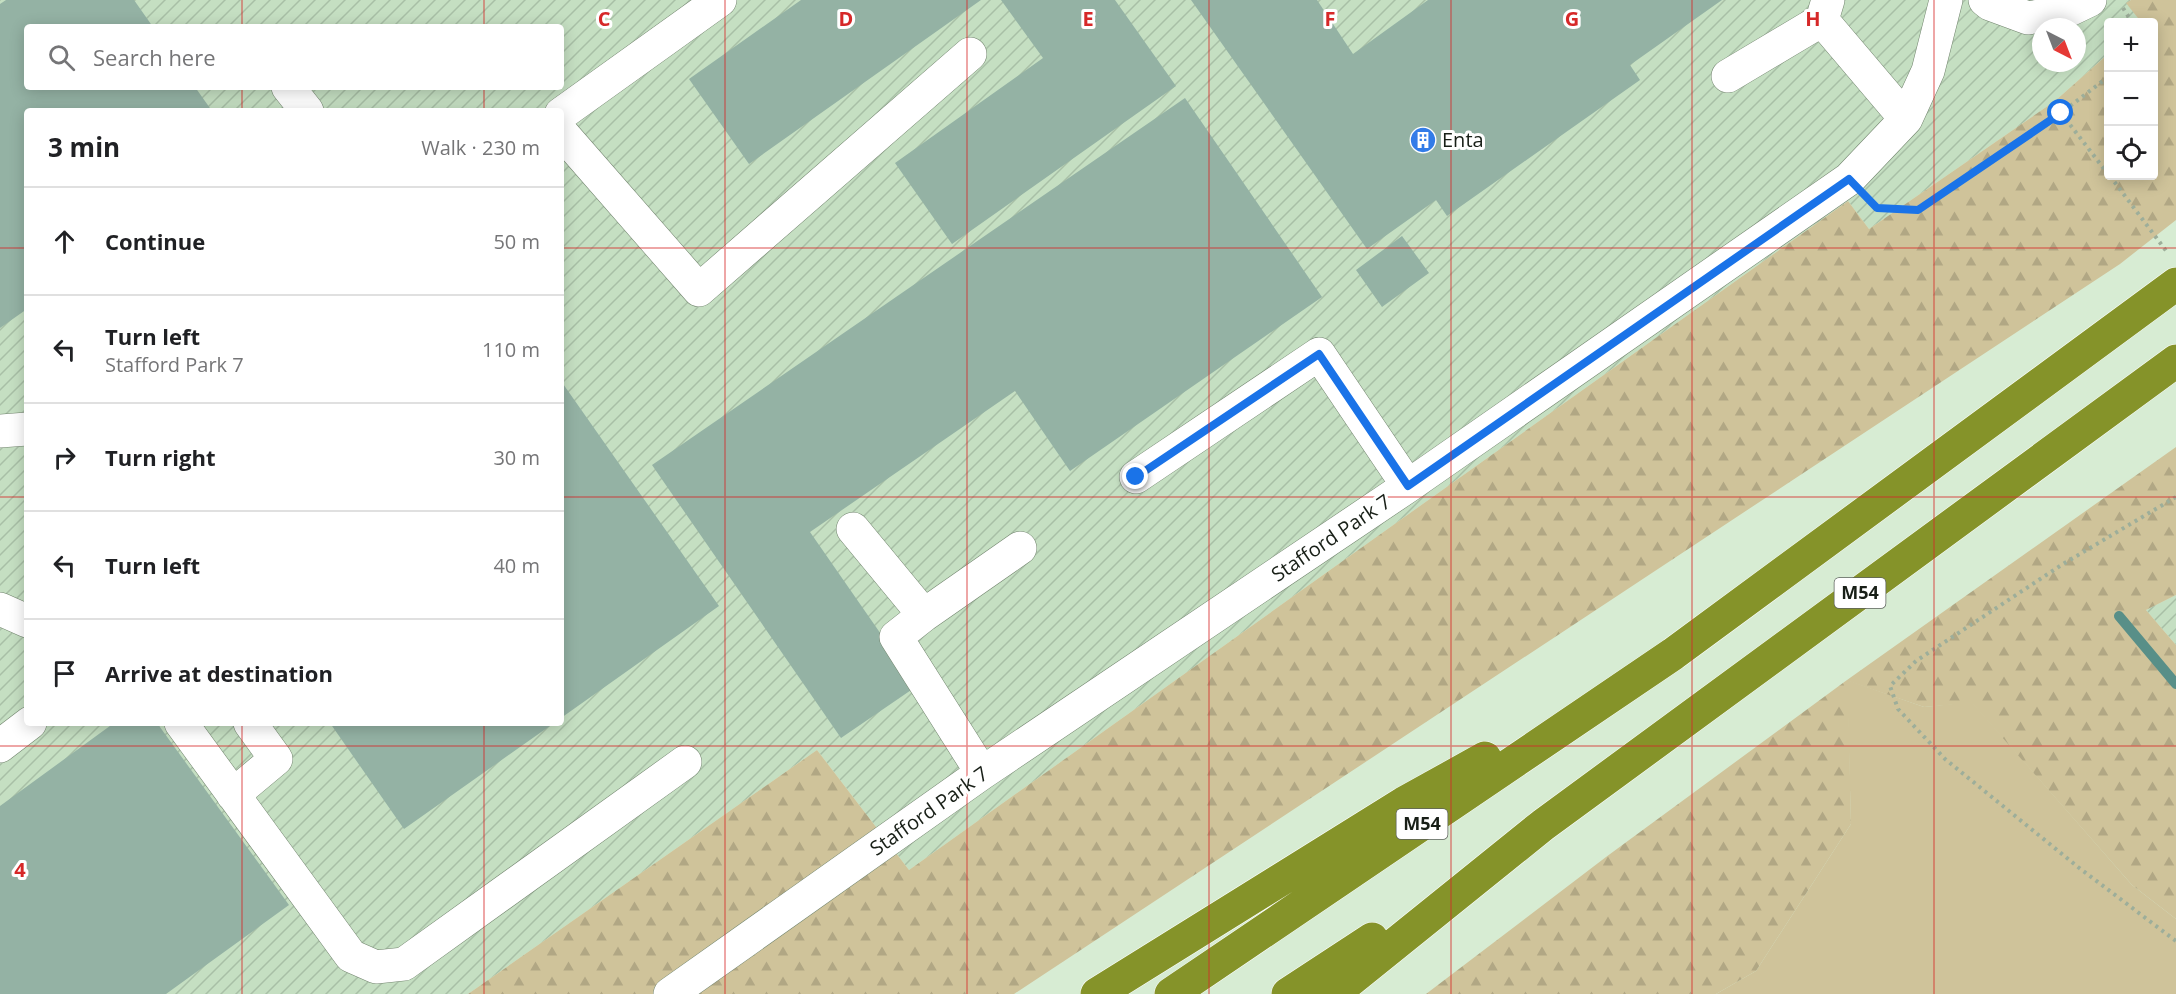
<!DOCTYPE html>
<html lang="en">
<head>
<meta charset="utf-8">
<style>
	:root { --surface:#fff; --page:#f6f6f6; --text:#202124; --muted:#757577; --line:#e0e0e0 }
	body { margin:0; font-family:"Open Sans",sans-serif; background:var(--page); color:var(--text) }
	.controls { position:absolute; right:18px; top:18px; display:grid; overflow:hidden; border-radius:6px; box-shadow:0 3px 15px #0003 }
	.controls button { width:54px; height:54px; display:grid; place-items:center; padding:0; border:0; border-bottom:2px solid var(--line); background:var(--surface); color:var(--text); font:30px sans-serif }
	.compass { position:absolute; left:2032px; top:18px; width:54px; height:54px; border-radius:50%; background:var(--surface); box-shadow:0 3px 15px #0003; rotate:138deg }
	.stop { position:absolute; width:18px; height:18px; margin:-14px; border:4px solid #1a73e8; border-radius:50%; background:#fff }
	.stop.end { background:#1a73e8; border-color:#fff; box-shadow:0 2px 6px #0008 }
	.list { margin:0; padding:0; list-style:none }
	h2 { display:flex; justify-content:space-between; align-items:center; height:78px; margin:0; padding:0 24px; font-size:26px }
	h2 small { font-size:20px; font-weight:400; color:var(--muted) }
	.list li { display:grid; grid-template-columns:39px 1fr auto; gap:18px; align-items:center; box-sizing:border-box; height:108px; padding:0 24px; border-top:2px solid var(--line) }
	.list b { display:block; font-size:22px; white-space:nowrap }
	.list p { margin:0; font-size:20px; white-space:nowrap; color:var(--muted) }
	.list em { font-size:20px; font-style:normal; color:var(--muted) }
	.icon { flex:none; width:33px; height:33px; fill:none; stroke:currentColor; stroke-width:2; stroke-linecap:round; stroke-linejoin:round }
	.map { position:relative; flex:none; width:2176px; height:994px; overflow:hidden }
	.search { position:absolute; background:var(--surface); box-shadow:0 3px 15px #0003; left:24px; top:24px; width:540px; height:66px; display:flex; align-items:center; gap:15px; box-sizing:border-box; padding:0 21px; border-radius:6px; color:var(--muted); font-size:22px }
	.panel { position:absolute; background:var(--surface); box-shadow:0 3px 15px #0003; left:24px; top:108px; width:540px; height:618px; border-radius:6px }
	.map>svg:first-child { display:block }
</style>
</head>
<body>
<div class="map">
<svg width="2176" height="994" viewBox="0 0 2176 994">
	<defs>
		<pattern id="industrial-furrows" width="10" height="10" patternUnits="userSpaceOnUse" patternTransform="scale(1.5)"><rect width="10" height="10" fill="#c5dfc2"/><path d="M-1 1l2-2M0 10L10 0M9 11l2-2" fill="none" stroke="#a8bfa6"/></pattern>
		<pattern id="forest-firs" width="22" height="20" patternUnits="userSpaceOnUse" patternTransform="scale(1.5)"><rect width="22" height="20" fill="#cfc39a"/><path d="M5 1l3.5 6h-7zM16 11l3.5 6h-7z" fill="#b1a784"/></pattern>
	</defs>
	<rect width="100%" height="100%" fill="#d7ecd3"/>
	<path fill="url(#industrial-furrows)" fill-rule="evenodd" d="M0 0H2131L2127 3 2141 22H2108V54L2055 101 1869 229 1848 201 909 870 817 750 468 994H0ZM27 27H561V87H27ZM2041 27H2077V63H2041ZM27 111H561V723H27Z
		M2176 595V645L2146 610Z"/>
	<path fill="#cfc39a" d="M1847 680 1924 707 1972 702 2132 885 2176 919V994H1716L1756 971 1851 824Z"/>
	<path fill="url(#forest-firs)" d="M2131 0H2176V220L2120 264 1014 994H468L817 750 909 870 1848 201 1869 229 2055 101 2108 54V176H2154V22H2141L2126 3Z
		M2176 447V595L2146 610 2176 645V919L2132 885 1972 703 1924 707 1848 681 1851 824 1756 971 1716 994H1426L1606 857 1847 680Z"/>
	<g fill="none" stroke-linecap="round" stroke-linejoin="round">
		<path stroke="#588f88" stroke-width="10" d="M2119 616 2176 684"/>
	</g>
	<path fill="#94b2a4" d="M6 0H134L153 27H27V87H195L212 111H27V309L0 328V4Z
		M801 0H981L749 164 689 79Z
		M1001 0H1115L1176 86 952 244 895 163 1043 58Z
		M1191 0H1317L1353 54 1428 0H1722L1630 65 1640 80 1447 216 1436 200 1367 249Z
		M1185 98 1322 297 1070 471 1015 391 810 532 917 686 841 738 652 465Z
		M1402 236 1429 273 1382 307 1356 270Z
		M561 381 719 606 561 718Z
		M114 723H157L289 905 166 994H0V806Z
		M330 723H554L404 829Z"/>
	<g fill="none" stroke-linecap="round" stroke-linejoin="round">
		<g stroke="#72856e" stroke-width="34">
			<path id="minor" d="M1985 0 1990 4 2028 18 2067 11 2090 0
				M1822 20 1906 119
				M1728 76 1822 20 1828 0
				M288 87 307 111
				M561 114 720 0
				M561 132 699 290 970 54
				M0 431 27 429
				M1136 477 1319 354 1408 486
				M853 529 924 615
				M0 609 27 621
				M181 723 351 956 376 967 404 964 685 762
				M0 746 30 723
				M982 773 896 637 924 615 1020 548
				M233 795 276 759 250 723
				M670 994 982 773 1408 486 1849 179 1906 119 1928 71 1946 0"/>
		</g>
		<g stroke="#fff" stroke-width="34">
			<path id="highway" d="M1097 994 1404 803 1485 758
				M1171 994 1673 654 2176 284
				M1288 994 1372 939
				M1333 994 1543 825 2176 361"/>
		</g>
		<path stroke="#9dae9a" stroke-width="4" stroke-dasharray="3 4.5" stroke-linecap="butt" d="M2123 8 2132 22
			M2061 113 2108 174
			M2110 176 2167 252
			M1872 203 1877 208 1918 210 2061 113 2108 77
			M2176 497 2063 564 1916 661 1890 686 1898 709 1945 759 2078 867 2176 941"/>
		<use href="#minor" stroke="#fff" stroke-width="33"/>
		<use href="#highway" stroke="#859329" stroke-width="33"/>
	</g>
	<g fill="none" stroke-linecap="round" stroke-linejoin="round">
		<path stroke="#1a73e8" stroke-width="8" d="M1136 477 1319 354 1408 486 1849 179 1877 208 1918 210 2061 113"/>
	</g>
	<path fill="none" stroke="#d62828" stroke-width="1.5" stroke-opacity="0.55" d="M242 0V27M484 0V27M725 0V994M967 0V994M1209 0V994M1451 0V994M1692 0V994M1934 0V994M242 87V111M484 87V111M0 248H27M561 248H2176M0 497H27M561 497H2176M242 723V994M484 723V994M0 746H2176"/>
	<defs>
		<g id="building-disc" transform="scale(1.35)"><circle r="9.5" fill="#327ce8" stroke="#fff"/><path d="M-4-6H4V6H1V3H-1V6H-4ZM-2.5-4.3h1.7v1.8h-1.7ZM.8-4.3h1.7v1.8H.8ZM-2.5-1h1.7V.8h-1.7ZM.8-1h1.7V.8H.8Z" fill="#fff"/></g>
	</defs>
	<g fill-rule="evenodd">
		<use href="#building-disc" x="1423" y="140"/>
	</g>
	<g text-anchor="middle" stroke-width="6" stroke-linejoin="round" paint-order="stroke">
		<g fill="#fff" stroke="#5d625d" stroke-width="1.5">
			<rect x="1834.5" y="578" width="51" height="30" rx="4.5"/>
			<rect x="1396.5" y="809" width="51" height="30" rx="4.5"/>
		</g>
		<g font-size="18" font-weight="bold" fill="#181f17">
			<text x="1860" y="599">M54</text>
			<text x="1422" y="830">M54</text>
		</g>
		<g font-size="20" fill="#181f17" stroke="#fff" text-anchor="start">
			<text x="1442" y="147">Enta</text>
		</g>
		<g font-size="20" fill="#181f17" stroke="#fff">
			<text transform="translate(1331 538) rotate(-34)" y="7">Stafford Park 7</text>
			<text transform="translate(929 811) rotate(-35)" y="7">Stafford Park 7</text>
		</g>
	</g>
	<g font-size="20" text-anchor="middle" font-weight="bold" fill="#d62828" stroke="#fff" stroke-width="6" stroke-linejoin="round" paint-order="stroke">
		<text x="604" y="26">C</text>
		<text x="846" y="26">D</text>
		<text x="1088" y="26">E</text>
		<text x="1330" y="26">F</text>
		<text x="1572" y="26">G</text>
		<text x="1813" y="26">H</text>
		<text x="20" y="877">4</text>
	</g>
</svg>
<div class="controls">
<button>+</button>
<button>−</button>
<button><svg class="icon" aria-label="locate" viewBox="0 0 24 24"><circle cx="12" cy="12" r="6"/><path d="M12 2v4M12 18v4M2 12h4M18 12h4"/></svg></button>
</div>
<svg class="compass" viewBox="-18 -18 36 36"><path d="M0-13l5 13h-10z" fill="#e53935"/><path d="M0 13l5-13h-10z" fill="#757577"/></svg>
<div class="stop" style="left:2061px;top:113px"></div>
<div class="stop end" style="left:1136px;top:477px"></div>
<div class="search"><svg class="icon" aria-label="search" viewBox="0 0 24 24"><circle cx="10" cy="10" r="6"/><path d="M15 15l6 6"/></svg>Search here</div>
<section class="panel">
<h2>3 min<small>Walk · 230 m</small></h2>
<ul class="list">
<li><svg class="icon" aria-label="ahead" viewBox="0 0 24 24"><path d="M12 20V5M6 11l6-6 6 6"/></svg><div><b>Continue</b></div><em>50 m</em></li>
<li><svg class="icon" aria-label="left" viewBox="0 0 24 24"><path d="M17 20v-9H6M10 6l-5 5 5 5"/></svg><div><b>Turn left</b><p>Stafford Park 7</p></div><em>110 m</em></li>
<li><svg class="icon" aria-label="right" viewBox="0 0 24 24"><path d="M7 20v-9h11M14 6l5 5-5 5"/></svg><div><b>Turn right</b></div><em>30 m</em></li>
<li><svg class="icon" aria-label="left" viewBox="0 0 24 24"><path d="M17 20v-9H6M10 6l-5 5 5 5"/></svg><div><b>Turn left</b></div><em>40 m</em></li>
<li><svg class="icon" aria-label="arrive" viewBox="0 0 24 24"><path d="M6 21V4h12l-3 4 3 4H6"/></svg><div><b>Arrive at destination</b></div></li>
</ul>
</section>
</div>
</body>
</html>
